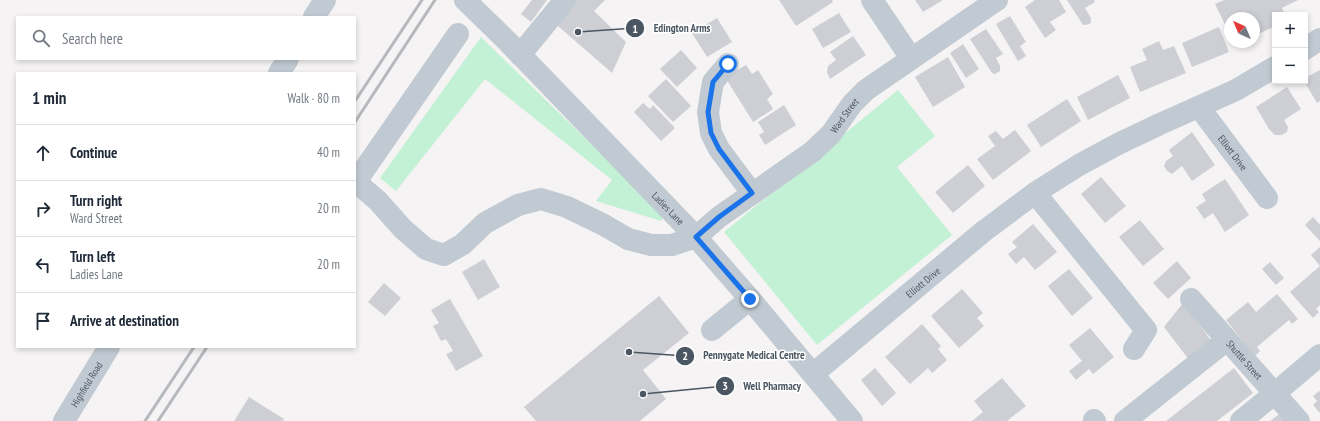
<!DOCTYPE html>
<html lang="en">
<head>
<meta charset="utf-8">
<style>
	:root { --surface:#fff; --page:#f2f2f3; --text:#1f2937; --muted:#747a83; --line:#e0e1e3 }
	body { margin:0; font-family:"PT Sans Narrow",sans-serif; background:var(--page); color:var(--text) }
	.controls { position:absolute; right:12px; top:12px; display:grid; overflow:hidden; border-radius:0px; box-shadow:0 2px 6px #0003 }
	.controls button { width:36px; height:36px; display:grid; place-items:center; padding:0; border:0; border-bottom:1px solid var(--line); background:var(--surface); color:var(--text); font:20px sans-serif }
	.compass { position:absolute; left:1224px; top:12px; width:36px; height:36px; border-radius:50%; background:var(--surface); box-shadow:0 2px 6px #0003; rotate:316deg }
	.stop { position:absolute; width:12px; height:12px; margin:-9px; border:3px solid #1a73e8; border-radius:50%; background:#fff }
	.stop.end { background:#1a73e8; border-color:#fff; box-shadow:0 1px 4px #0008 }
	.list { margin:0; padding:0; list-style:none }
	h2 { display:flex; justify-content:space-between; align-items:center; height:52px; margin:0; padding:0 16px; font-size:17px }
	h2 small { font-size:13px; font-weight:400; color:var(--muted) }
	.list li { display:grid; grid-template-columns:26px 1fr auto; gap:12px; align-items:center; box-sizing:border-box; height:56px; padding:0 16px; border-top:1px solid var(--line) }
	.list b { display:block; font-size:15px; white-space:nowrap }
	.list p { margin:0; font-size:13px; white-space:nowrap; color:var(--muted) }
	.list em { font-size:13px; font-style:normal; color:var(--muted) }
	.icon { flex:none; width:22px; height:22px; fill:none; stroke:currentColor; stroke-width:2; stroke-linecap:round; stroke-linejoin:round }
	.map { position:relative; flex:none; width:1320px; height:421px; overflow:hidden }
	.search { position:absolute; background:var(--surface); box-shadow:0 2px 6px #0003; left:16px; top:16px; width:340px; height:44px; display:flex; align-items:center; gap:10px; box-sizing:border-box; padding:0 14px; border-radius:0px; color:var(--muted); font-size:15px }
	.panel { position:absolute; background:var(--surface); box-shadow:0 2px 6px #0003; left:16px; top:72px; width:340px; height:276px; border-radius:0px }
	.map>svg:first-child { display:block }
</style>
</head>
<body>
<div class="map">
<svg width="1320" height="421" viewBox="0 0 1320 421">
	<rect width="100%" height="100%" fill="#f5f3f3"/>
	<path fill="#c3f1d5" d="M481 37 664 215 661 221 596 201 612 180 485 79 396 191 380 178Z
		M898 90 935 136 897 167 952 235 817 345 724 232Z"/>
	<path fill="#cdcfd5" d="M532 0H547L531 22 521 14Z
		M567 0H605L594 11 626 42 612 73 550 19Z
		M779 0H832L833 2 796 26Z
		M915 0H943L923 12Z
		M1035 0H1059L1066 12 1050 22 1056 30 1045 38 1025 7Z
		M1067 0H1094L1095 2 1085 8 1091 18V23L1086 25H1083Z
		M1224 0H1298L1282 8 1285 15H1275V26L1254 36V18H1230V35L1215 4Z
		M839 13 851 32 823 48 812 29Z
		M1010 16 1026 42 1020 46 1026 56 1018 61 996 24Z
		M717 18 732 42 707 57 692 33Z
		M1219 27 1229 52 1192 67 1182 43Z
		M986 29 1003 54 996 58 1000 66V71L995 74 992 73 970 39Z
		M853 36 866 55 830 79 827 72 828 66 836 60 830 52Z
		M1159 41 1163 50 1174 46 1186 73 1140 92 1130 67 1147 60 1142 49Z
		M963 44 979 69 966 78 950 53Z
		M681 50 697 68 677 87 660 69Z
		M948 57 965 87 933 107 915 77Z
		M746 65 752 74 758 70 773 94 767 99 773 109 753 122 725 77Z
		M1320 70V101L1317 103 1304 81 1305 78Z
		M1118 75 1130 98 1088 120 1077 97Z
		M666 79 691 106 673 122 648 96Z
		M1287 87 1301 109 1284 120 1288 127 1287 132 1282 135H1275L1269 129 1256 107Z
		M1067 99 1081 121 1041 147 1027 125Z
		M643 103 650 109 653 105 675 128 661 141 634 112Z
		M784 105 796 125 765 145 759 135 764 132 758 122Z
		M1015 130 1031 151 993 180 977 159 995 146 988 136 996 131 1003 139Z
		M1192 132 1215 165 1192 181 1182 166 1172 174 1167 171 1164 166 1166 161 1173 156 1169 150Z
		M968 165 985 186 953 213 935 192Z
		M1101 177 1126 206 1105 223 1081 194Z
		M1225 179 1249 215 1225 232 1213 213 1204 219 1196 207 1206 201 1202 194Z
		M1313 217 1320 225V241L1305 225Z
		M1140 220 1164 249 1143 266 1119 237Z
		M1033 224 1057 252 1035 270 1024 257 1016 264 1008 254 1017 247 1012 242Z
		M1320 247V266L1311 255Z
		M484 259 500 287 478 300 462 272Z
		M1177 261 1191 278 1168 299 1153 283Z
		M1270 262 1284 278 1276 285 1262 269Z
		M1320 266V305L1316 309 1319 312 1313 318 1290 292Z
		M1069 269 1093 298 1072 316 1048 286Z
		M384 283 401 298 385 316 368 302Z
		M962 289 983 313 977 318 984 326 959 348 931 316Z
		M1277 294 1298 319 1292 324 1289 320 1257 347 1260 351 1255 356 1226 320 1248 302 1256 312Z
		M659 296 689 333 643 370 666 399 640 421H536L524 407Z
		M450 299 483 356 456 371 446 354 453 351 446 339 441 341 433 326 439 323 431 310Z
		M1183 303 1213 343 1190 361 1164 327Z
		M922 324 941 346 938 349 947 360 932 373 928 368 910 384 885 357Z
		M1090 328 1114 357 1093 374 1089 369 1076 380 1069 371 1082 361 1069 345Z
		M875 368 896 393 882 406 861 380Z
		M1234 368 1253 393 1217 421H1166Z
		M1002 378 1026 406 1007 421H972L983 412 974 401Z
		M1319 391 1320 392V413L1313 405 1317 401 1313 396Z
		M249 397 284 419 283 421H234Z
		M1282 412 1289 421H1270Z"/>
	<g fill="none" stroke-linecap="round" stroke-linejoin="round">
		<g stroke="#c1cad2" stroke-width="22">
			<path id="s1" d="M465 0 508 42 696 237 750 299 852 421"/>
			<path d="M872 0 911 58"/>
			<path d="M314 17 325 0"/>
			<path d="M1305 49 1320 39"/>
			<path d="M520 55 565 0"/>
			<path d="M728 64 713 82 708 112 711 133 719 149 752 193"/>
			<path d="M279 73 288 59"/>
			<path id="s2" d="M1199 107 1267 198"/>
			<path id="s3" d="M356 182 378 201 403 229 426 249 444 255 463 244 485 223 518 205 541 199 567 207 604 225 628 239 651 245H672L696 237 719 217 812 152 831 134 852 104 866 90 997 0"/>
			<path d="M355 183 458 34"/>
			<path d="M1035 193 1146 330 1134 349"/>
			<path id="s4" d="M1191 299 1299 421"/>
			<path d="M712 330 750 299"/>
			<path id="s5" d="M813 374 984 231 1035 193 1079 165 1118 144 1160 124 1236 90 1275 67"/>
			<path d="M1094 420 1095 421"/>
			<path id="s6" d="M64 421 109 347"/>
			<path d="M1125 421 1227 340"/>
			<path d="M1241 421 1274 394 1320 355"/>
		</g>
		<path stroke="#b5b8bd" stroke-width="3" d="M355 101 422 0
			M355 122 435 0
			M145 421 194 347
			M158 421 207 347"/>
	</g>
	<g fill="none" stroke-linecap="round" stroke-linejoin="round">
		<path stroke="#1a73e8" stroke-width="5" d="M728 64 713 82 708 112 711 133 719 149 752 193 719 217 696 237 750 299"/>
	</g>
	<g text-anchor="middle" stroke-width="3" stroke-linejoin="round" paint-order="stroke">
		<g font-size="10" fill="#4a5661" stroke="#fff">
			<text dy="4" stroke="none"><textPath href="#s3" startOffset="589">Ward Street</textPath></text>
			<text dy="4" stroke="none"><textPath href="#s2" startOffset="57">Elliott Drive</textPath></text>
			<text dy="4" stroke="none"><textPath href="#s1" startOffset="291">Ladies Lane</textPath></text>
			<text dy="4" stroke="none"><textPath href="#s5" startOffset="143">Elliott Drive</textPath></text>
			<text dy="4" stroke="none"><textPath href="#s4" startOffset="81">Shuttle Street</textPath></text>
			<text dy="4" stroke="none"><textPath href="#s6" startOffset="43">Highfield Road</textPath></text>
		</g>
	</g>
	<path fill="none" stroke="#4a5661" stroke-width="1.5" d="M578 32L635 28M629 352L685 356M643 394L725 386"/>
	<g fill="#4a5661" stroke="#fff" stroke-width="1.5">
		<circle cx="578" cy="32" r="4"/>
		<circle cx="629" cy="352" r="4"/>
		<circle cx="643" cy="394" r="4"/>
		<circle cx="635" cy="28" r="10"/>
		<circle cx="685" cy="356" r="10"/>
		<circle cx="725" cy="386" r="10"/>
	</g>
	<g font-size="12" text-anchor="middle" font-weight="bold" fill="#fff">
		<text x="635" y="33">1</text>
		<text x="685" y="360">2</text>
		<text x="725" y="390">3</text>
	</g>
	<g font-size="11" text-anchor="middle" font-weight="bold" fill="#4a5661" stroke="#fff" stroke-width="3" stroke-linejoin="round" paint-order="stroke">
		<text x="682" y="32">Edington Arms</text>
		<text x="754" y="359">Pennygate Medical Centre</text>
		<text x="772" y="390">Well Pharmacy</text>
	</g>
</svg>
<div class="controls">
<button>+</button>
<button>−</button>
</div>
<svg class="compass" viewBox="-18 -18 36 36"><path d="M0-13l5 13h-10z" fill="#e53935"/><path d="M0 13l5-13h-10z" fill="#747a83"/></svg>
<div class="stop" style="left:728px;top:64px"></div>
<div class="stop end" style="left:750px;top:299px"></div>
<div class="search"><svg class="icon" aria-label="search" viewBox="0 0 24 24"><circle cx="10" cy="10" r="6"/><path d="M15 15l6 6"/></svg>Search here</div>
<section class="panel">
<h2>1 min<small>Walk · 80 m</small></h2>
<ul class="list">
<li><svg class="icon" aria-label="ahead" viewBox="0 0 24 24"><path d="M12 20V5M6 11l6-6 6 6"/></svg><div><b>Continue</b></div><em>40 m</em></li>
<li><svg class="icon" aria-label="right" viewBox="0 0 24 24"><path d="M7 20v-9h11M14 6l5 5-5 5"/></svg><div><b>Turn right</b><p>Ward Street</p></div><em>20 m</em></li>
<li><svg class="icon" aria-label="left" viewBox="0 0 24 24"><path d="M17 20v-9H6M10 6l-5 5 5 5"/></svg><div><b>Turn left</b><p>Ladies Lane</p></div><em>20 m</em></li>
<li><svg class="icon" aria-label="arrive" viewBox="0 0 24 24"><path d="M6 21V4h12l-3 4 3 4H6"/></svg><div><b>Arrive at destination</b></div></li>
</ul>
</section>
</div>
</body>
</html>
